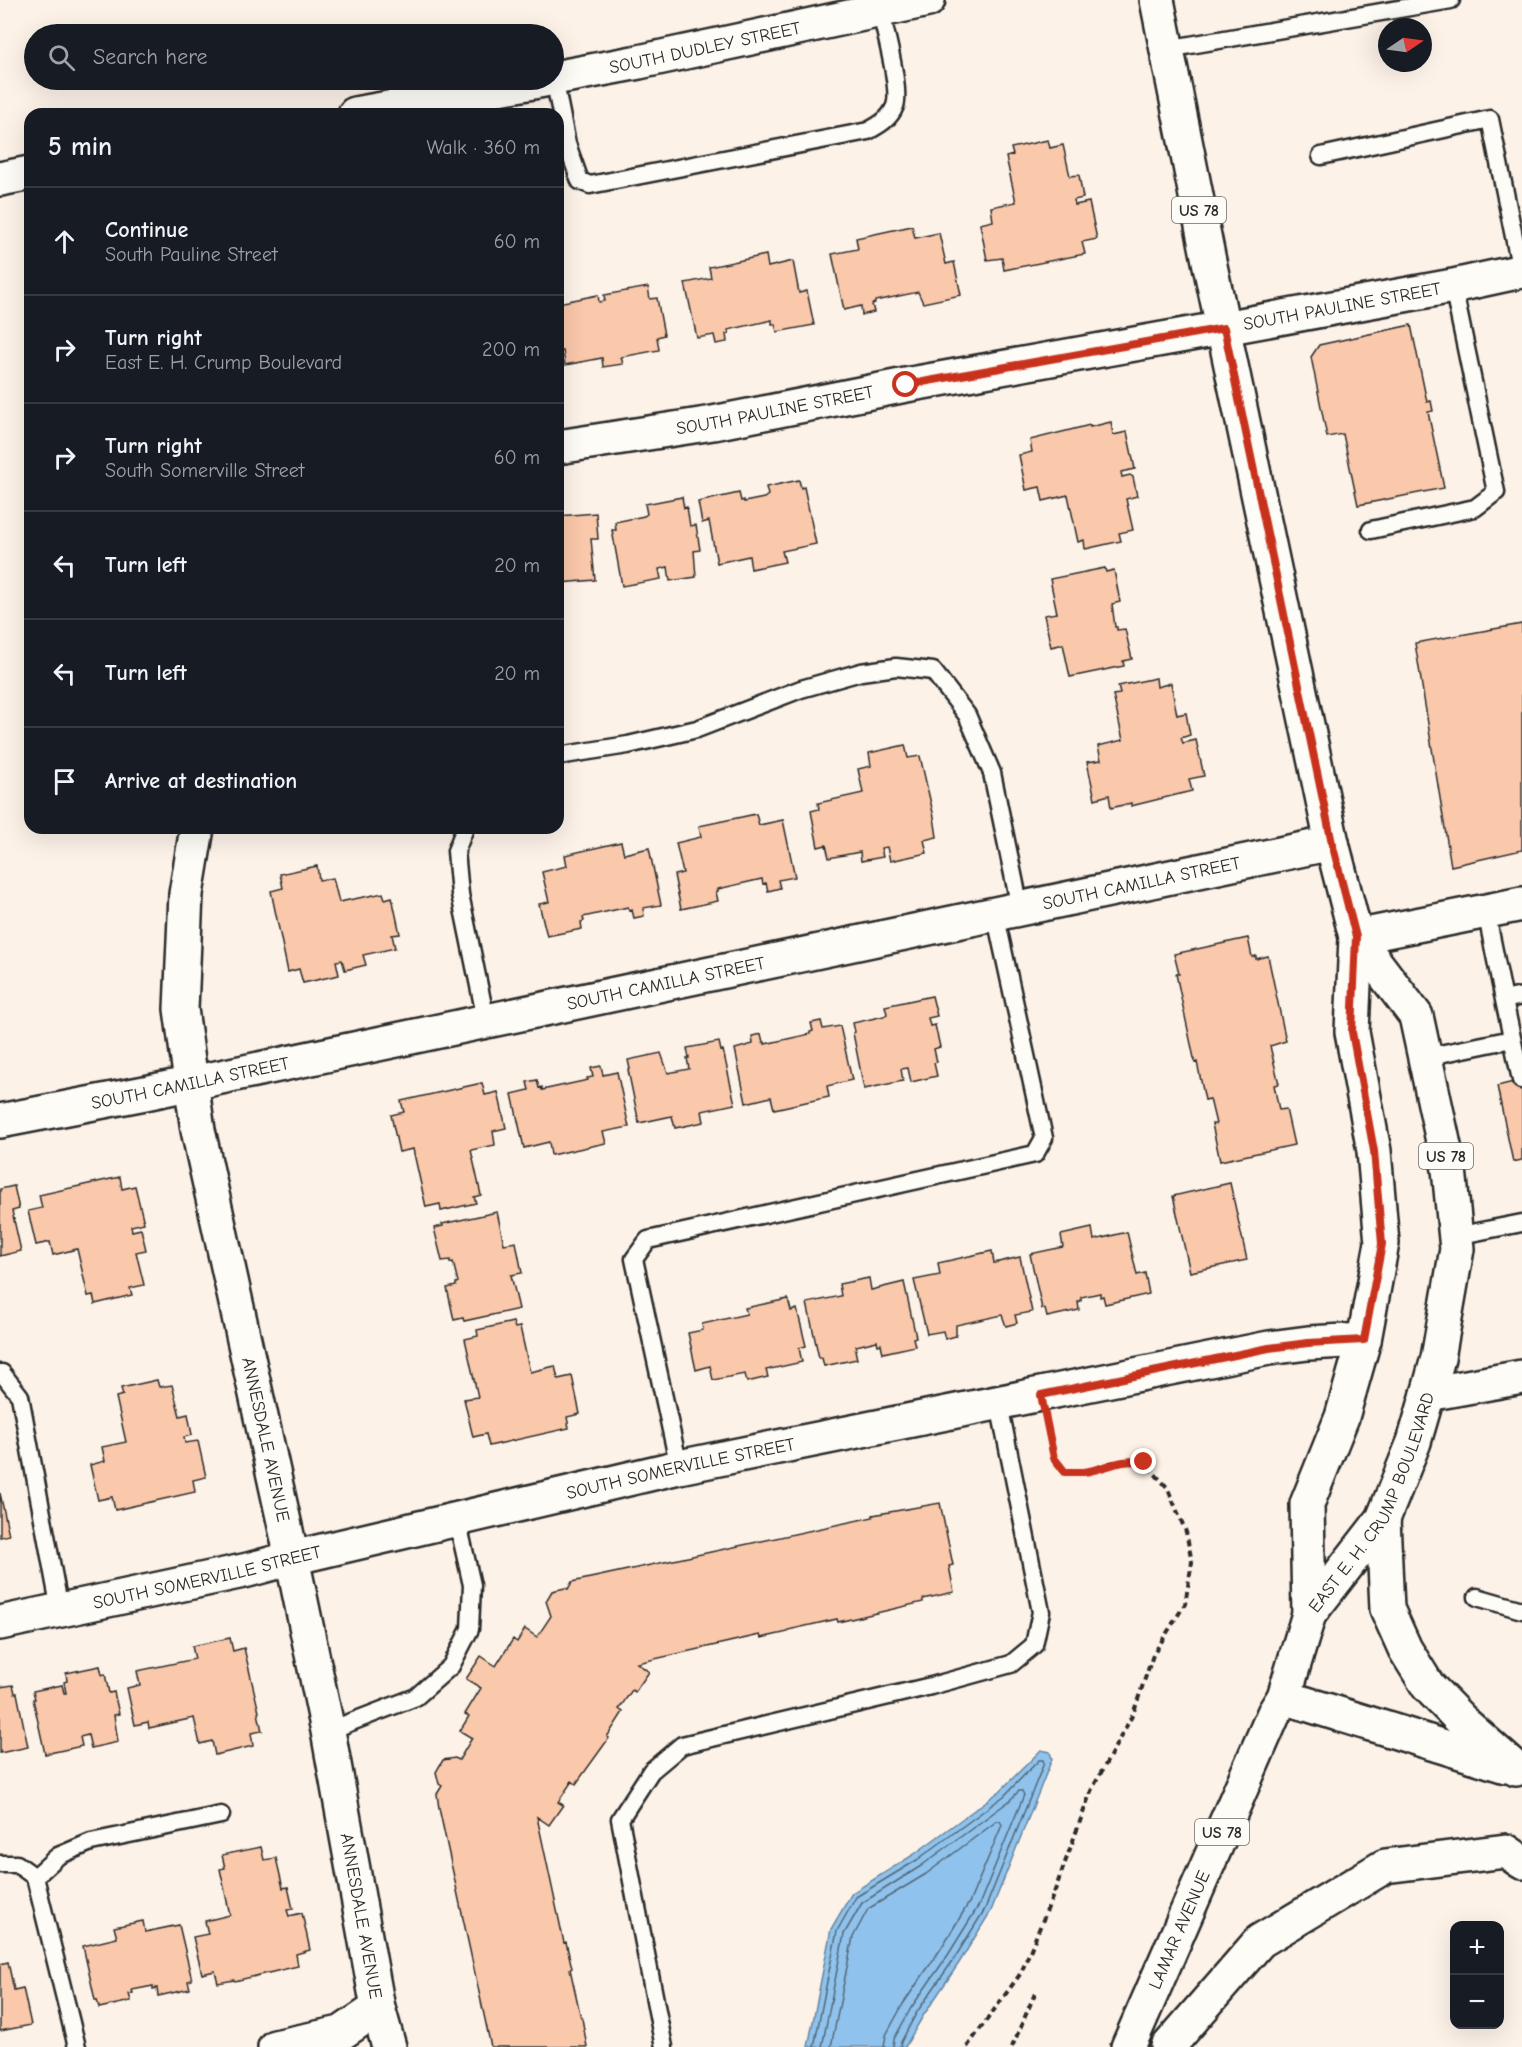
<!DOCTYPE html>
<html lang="en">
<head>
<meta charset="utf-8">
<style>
	:root { --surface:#171b24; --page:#20242c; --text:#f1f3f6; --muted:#9ea1a6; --line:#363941 }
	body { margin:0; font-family:"Comic Neue",sans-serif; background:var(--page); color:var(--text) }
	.controls { position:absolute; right:18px; bottom:18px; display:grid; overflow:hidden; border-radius:12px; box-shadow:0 6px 24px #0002 }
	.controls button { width:54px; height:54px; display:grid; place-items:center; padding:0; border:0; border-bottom:2px solid var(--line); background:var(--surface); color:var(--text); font:30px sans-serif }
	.compass { position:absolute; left:1378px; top:18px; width:54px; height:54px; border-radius:50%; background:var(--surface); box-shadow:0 6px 24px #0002; rotate:77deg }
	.stop { position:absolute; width:18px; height:18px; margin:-14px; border:4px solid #c8321e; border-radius:50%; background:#fff }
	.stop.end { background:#c8321e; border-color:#fff; box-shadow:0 2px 6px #0008 }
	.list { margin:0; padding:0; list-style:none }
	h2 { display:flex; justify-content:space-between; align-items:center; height:78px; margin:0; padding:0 24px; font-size:26px }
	h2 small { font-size:20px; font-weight:400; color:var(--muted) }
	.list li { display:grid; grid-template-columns:39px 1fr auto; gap:18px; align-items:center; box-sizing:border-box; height:108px; padding:0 24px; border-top:2px solid var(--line) }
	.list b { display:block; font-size:22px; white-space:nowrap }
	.list p { margin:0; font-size:20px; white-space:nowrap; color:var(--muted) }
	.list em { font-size:20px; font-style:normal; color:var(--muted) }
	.icon { flex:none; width:33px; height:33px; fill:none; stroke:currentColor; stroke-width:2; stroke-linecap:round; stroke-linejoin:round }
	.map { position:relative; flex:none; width:1522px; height:2047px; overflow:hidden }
	.search { position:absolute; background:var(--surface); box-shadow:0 6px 24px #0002; left:24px; top:24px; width:540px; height:66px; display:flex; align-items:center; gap:15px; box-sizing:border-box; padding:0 21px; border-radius:33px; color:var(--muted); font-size:22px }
	.panel { position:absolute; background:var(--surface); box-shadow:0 6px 24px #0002; left:24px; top:108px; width:540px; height:726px; border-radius:18px }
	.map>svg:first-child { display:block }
</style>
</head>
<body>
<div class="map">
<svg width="1522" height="2047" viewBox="0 0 1522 2047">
	<rect width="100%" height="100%" fill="#fcf2e8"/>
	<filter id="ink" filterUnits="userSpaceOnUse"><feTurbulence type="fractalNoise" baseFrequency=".0167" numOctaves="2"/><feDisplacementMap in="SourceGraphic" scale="12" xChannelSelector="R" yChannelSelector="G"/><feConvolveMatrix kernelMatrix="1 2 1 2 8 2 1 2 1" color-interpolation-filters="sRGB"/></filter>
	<g filter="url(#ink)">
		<path fill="#8fc2ec" stroke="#67869f" stroke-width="1.5" d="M1041 1750 1050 1752 1052 1759 991 1911 959 1963 923 2016 905 2047H808L831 1929 852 1893 913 1855 1000 1791Z"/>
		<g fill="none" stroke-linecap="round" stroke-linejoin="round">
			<path stroke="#536778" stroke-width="1.5" d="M814 2047 837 1931 856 1897 917 1860 1004 1796 1039 1760H1043L1044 1763 985 1909 954 1959 917 2012 901 2042 900 2047
				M822 2047 844 1934 862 1903 921 1866 1008 1802 1019 1791H1022L1024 1795 979 1905 948 1955 911 2008 894 2039 893 2047
				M831 2047 853 1937 868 1909 926 1874 997 1821H1000L1002 1825 970 1901 940 1950 903 2004 886 2035 884 2047"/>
		</g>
		<path fill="#fac8aa" stroke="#2b2b2b" stroke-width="1.5" d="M1048 140 1050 148 1063 145 1070 176 1079 175 1083 198 1074 200 1075 205 1089 202 1097 239 1082 242 1085 254 1004 270 1002 258 987 260 980 224 993 221 991 207 1016 202 1006 157 1013 155 1011 148Z
			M912 226 915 238 939 233 946 264 954 262 961 295 923 303 918 292 875 301V303L872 304 874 312 862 315 861 306 844 310 832 254 858 249 856 238Z
			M766 255 768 267 793 261 799 293 807 291 814 325 777 332 775 324H772V320L728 330 729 333 726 334 727 342 716 344 714 335 697 338 685 283 711 278 709 267Z
			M648 287 650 299 657 298 664 335 657 337 659 350 621 357 623 364 603 367 602 358 565 365 563 351 558 352V303L598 295 599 302 605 301 604 295Z
			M1411 325 1427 402 1431 401 1433 411 1428 412 1444 488 1358 505 1343 434 1327 437 1311 357 1319 345Z
			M1111 422 1113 435 1127 432 1135 469 1121 472 1122 477 1130 475 1133 477 1137 496 1126 499 1133 530 1119 533 1121 541 1085 549 1084 540 1078 542 1068 495 1043 501 1040 487 1026 490 1019 455 1032 452 1030 440 1090 425V427Z
			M799 480 801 488 804 487 816 544 782 551 785 562 751 569 749 556 717 563 709 521 702 523 698 502 739 493 741 501 744 500V502L764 498 768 495 766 487Z
			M682 497 684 508 687 507 690 526 696 525 700 550 694 551 696 577 670 581 668 567 659 569 661 579 622 586 612 530H616L615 522 644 516 647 514 645 504Z
			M596 513 598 539H591L595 580 560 583 561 594H558V516Z
			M1105 568 1106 572 1114 570 1120 602 1112 604 1115 627H1117V630L1125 629 1132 659 1123 661 1124 666 1070 677 1063 644 1051 647 1044 615 1057 613 1050 579Z
			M1522 624V850L1451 866 1415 643Z
			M1156 678 1157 687 1171 683 1177 715 1186 713 1190 735 1181 738 1183 743 1196 740 1204 776 1189 779 1192 791 1131 806V803L1111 808 1109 795 1095 799 1087 762 1101 760 1098 746 1123 740 1113 695 1120 694 1118 686Z
			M905 745 908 758 920 756 934 817 937 837 924 840 927 853 890 861 887 847 881 848 883 857 861 861 860 852 829 858 826 845 818 847 811 811 819 809 818 803 863 793 858 769 871 766 869 753Z
			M756 814 759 825 783 820 795 877 778 880 780 888 768 891 766 883 763 884 762 879 718 889V891L716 892 718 901 681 909 674 875 683 873 676 843 701 837 699 826Z
			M621 842 624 854 649 848 661 905 643 908 644 916 634 918 632 910 629 911 628 907 583 917 584 921 581 922 582 929 547 936 539 904 549 902 542 872 567 866 565 855Z
			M317 866 319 880 333 878 339 902 383 893 385 899 392 897 400 934 392 935 395 948 363 955 366 965 345 970 342 960 336 961 339 975 303 983 299 969 288 972 271 891 283 888 280 874Z
			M1248 938 1252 957 1256 956V959L1268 956 1286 1041 1270 1046 1279 1084 1274 1085 1279 1110 1286 1109 1294 1145 1220 1161 1212 1124H1216L1210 1099 1205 1100 1197 1062 1195 1063 1176 974H1179L1174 954Z
			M932 996 937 1016 928 1018 930 1026 935 1025 940 1047 934 1049 937 1062 934 1063 937 1076 911 1082 908 1068 901 1069 903 1081 864 1089 853 1033 855 1032 853 1023 884 1016 887 1014 885 1006Z
			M821 1021 823 1029 840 1026 852 1080 827 1086 829 1097 774 1109 771 1097 746 1103 735 1049 753 1044 752 1036 761 1034 763 1042H765V1044L810 1034V1032L813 1031 811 1023Z
			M719 1042 721 1051 723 1050 735 1104 702 1111 704 1122 675 1128 672 1116 639 1123 628 1070 630 1069 628 1060 661 1053 668 1073 689 1069 687 1058H689L687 1048Z
			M601 1066 603 1075 617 1072 629 1127 603 1132 606 1143 551 1155 549 1142 524 1148 512 1094 529 1090 527 1082 537 1080 539 1088 542 1087V1090L588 1080 587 1078 593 1077 591 1068Z
			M1522 1080V1160L1513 1162 1497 1086Z
			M482 1083 485 1095 498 1092 506 1128 493 1131 495 1145 471 1150 481 1195 474 1197 476 1203 441 1211 440 1204 426 1207 413 1149 399 1152 391 1115 404 1112 401 1101Z
			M120 1177 122 1189 135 1186 144 1223 131 1226 132 1231 141 1229 146 1250 136 1252 144 1285 130 1288 132 1295 95 1304 93 1295 88 1296 77 1249 53 1255 50 1242 36 1245 28 1211 42 1208 39 1195Z
			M1230 1183 1247 1260 1190 1272 1173 1196Z
			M14 1186 19 1209 12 1211 21 1251 0 1256V1189Z
			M497 1212 504 1244 516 1242 522 1273 511 1275 519 1309 464 1321 463 1318 454 1320 447 1288 456 1286V1283L458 1282 453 1262 450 1263V1260L442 1261 434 1228 443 1226 442 1224Z
			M1092 1228 1094 1240 1127 1232 1137 1275 1145 1273 1149 1294 1105 1304 1103 1296 1100 1297V1293L1081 1297V1301L1078 1302 1079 1310 1047 1317 1045 1309H1042L1030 1254 1063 1247 1061 1235Z
			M992 1251 994 1263 1020 1257 1032 1312 1015 1315 1017 1323 1006 1326 1002 1315 956 1325V1336L945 1339 943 1331 927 1334 914 1280 940 1275 938 1263Z
			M869 1278 871 1290 904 1282 916 1337 913 1338 915 1346 883 1353 881 1344 878 1345 877 1341 856 1346 857 1349 855 1350 857 1359 824 1366 822 1358H819L807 1303 841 1296 839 1284Z
			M788 1299 791 1311 797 1309 806 1346 799 1348 802 1362 766 1370 768 1377 747 1382 745 1374 713 1380 710 1366 696 1370 688 1333 703 1330 702 1324 747 1314 745 1308Z
			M513 1322 515 1328 520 1327 530 1372 555 1366 558 1379 572 1376 580 1414 567 1417 569 1428 489 1446 486 1434 473 1437 464 1399 478 1397 465 1339 478 1336 477 1330Z
			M157 1380 159 1387 172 1385 180 1416 188 1414 192 1435 184 1437 185 1443 198 1441 206 1477 193 1480 195 1492 115 1510 112 1497 98 1500 90 1465 105 1461 102 1447 126 1442 116 1397 123 1395 121 1388Z
			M0 1493 9 1535 0 1537Z
			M940 1503 953 1565 949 1566 954 1592 923 1599V1602L838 1622 837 1619 788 1630V1632L761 1638 760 1635 637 1663 649 1672 635 1692 632 1690 619 1709 623 1712 607 1737 609 1738 576 1784 572 1781 558 1802 563 1805 549 1825 537 1817 564 1943 566 1942 572 1968 570 1969 581 2018H582L587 2047H491L439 1808 437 1794 442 1786 439 1784 436 1772 443 1760 455 1758 459 1760 472 1738 460 1731 469 1716 465 1714 481 1688 466 1679 481 1656 496 1666 513 1639 517 1642 525 1629 537 1637 551 1616 546 1601 552 1591 565 1588 568 1589 572 1582 873 1517V1515Z
			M230 1638 233 1651 244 1648 259 1712 258 1713 262 1731 251 1733 253 1746 215 1755 212 1741 200 1744 194 1718 149 1728 148 1722 135 1725 127 1688 140 1685 137 1671 195 1659 192 1646Z
			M100 1666 102 1675 105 1674 109 1693 114 1692 119 1714 114 1715 118 1742 91 1748 88 1735 80 1737 82 1746 45 1754 33 1699H35L33 1691 62 1685 64 1693H66L64 1682 67 1681 66 1673Z
			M13 1685 15 1693H17L28 1747 0 1753V1687Z
			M261 1847 264 1860 276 1858 283 1888 288 1887 293 1909 287 1910 289 1916 302 1913 310 1950 296 1954 298 1966 235 1981 234 1980 218 1983 215 1971 202 1974 193 1937 208 1934 205 1921 230 1915 220 1869 225 1868 222 1855Z
			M143 1921 145 1932 179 1925 192 1980 188 1981 190 1989 158 1996 157 1988 153 1989V1986L132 1990 133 1993 129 1994 131 2001 99 2008 97 2000H95L83 1946 117 1938 114 1927Z
			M8 1962 14 1990 23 1988 31 2025 0 2031V1964Z"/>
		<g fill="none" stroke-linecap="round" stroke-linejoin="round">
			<g stroke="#2b2b2b" stroke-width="21">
				<path id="service" d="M1167 49 1451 0
					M554 78 567 144 580 181 590 185 868 131C879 125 890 119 895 106 901 90 885 30 880 10
					M1321 156 1490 119 1521 271
					M1371 530 1475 508 1496 492 1453 286
					M558 756 628 745 697 729 801 689 861 672 896 667 933 671 967 715 992 773 1020 908
					M465 828 456 851 460 894 486 1020
					M1486 911 1504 1000 1522 996
					M1504 1000 1521 1080
					M1425 1057 1512 1039
					M1456 1236 1522 1223
					M0 1373H2L20 1396 60 1610
					M679 1467 634 1259 648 1240 1035 1154 1044 1138 995 913
					M1477 1597 1522 1610
					M328 1731 416 1697 451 1666 470 1629 472 1585 457 1519
					M0 1864H17L35 1877 77 2047
					M35 1877 58 1856 91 1842 221 1815
					M664 2047 620 1819 651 1771 682 1745 931 1686 1011 1664 1034 1645 1041 1612 999 1404"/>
			</g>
			<g stroke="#2b2b2b" stroke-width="38">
				<g id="minor">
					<path id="s1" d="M554 78 639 62 928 0"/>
					<path d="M355 114 544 80"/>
					<path d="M0 179 30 173"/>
					<path id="s2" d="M558 447 713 423 906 385 1224 328"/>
					<path id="s3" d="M197 828 186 894 181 1009 191 1082 198 1130 292 1558 328 1731 378 2008 389 2047"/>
					<path d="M1356 937 1522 904"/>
					<path id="s4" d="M0 1121 145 1093 1332 843"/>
					<path id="s5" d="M0 1623 248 1570 292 1558 679 1467 1269 1348 1308 1343 1364 1340"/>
					<path d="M275 2047 341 2033 378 2008"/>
				</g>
			</g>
			<g stroke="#2b2b2b" stroke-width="38">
				<path id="tertiary" d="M1428 1394 1522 1377"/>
			</g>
			<g stroke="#2b2b2b" stroke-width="38">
				<g id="secondary">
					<path id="s6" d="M1224 328 1453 286 1522 271"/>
				</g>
			</g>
			<g stroke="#2b2b2b" stroke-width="38">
				<g id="primary">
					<path id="s7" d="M1309 1614 1383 1519 1414 1442 1428 1394 1438 1358 1457 1249 1449 1169 1416 1016 1356 937"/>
					<path id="s8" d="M1128 2047 1274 1713 1284 1697 1309 1614 1307 1504 1342 1417 1364 1340 1382 1243 1374 1151 1352 1032 1356 937 1332 843 1209 261 1157 0"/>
				</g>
			</g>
			<g stroke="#2b2b2b" stroke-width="38">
				<path id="motorway" d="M1383 1519 1387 1609 1405 1649 1428 1686 1465 1724 1516 1769
					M1284 1697 1506 1766
					M1168 2047 1260 1941 1385 1866 1506 1851 1522 1862"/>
			</g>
			<path stroke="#2b2b2b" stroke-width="4" stroke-dasharray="6 4.5" stroke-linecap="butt" d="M967 2047 1021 1973 1054 1893 1091 1791 1133 1714 1153 1655 1185 1604 1192 1562 1186 1532 1167 1487 1144 1462 1133 1460 1111 1463 1085 1472H1064L1054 1458 1048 1428
				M1012 2047 1036 1991"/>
			<use href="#service" stroke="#fdfcf7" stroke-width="16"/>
			<use href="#minor" stroke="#fdfcf7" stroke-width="33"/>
			<use href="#tertiary" stroke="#fdfcf7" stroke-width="33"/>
			<use href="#secondary" stroke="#fdfcf7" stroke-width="33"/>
			<use href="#primary" stroke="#fdfcf7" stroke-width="33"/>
			<use href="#motorway" stroke="#fdfcf7" stroke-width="33"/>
		</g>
	</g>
	<g fill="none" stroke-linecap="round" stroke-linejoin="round" filter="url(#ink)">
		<path stroke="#c8321e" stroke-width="8" d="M906 385 1224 328 1332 843 1356 937 1352 1032 1374 1151 1382 1244 1364 1340 1308 1343 1269 1348 1041 1395 1054 1458 1065 1472C1071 1472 1077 1472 1084 1472 1106 1469 1119 1458 1144 1462"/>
	</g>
	<g text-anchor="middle" stroke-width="4.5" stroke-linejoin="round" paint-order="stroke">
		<g fill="#fdfcf7" stroke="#6a6a68" stroke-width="1.5">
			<rect x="1172" y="197" width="54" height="26" rx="4.5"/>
			<rect x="1419" y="1143" width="54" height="26" rx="4.5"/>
			<rect x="1195" y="1819" width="54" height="26" rx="4.5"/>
		</g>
		<g font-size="16" font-weight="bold" fill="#2b2b2b">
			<text x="1199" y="216">US 78</text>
			<text x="1446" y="1162">US 78</text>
			<text x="1222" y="1838">US 78</text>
		</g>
		<g font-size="18" fill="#2b2b2b" stroke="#fdfcf7">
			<text dy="6" stroke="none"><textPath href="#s1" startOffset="154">SOUTH DUDLEY STREET</textPath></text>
			<text dy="6" stroke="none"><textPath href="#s6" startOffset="120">SOUTH PAULINE STREET</textPath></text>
			<text dy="6" stroke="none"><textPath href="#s2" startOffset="220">SOUTH PAULINE STREET</textPath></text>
			<text dy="6" stroke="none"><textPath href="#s4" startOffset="1166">SOUTH CAMILLA STREET</textPath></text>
			<text dy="6" stroke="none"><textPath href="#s4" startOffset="680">SOUTH CAMILLA STREET</textPath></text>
			<text dy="6" stroke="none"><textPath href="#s4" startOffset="194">SOUTH CAMILLA STREET</textPath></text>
			<text dy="6" stroke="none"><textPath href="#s3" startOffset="621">ANNESDALE AVENUE</textPath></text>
			<text dy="6" stroke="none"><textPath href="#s5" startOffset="698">SOUTH SOMERVILLE STREET</textPath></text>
			<text dy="6" stroke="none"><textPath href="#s7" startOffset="130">EAST E. H. CRUMP BOULEVARD</textPath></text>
			<text dy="6" stroke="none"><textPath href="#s5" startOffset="212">SOUTH SOMERVILLE STREET</textPath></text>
			<text dy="6" stroke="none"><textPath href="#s3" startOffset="1107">ANNESDALE AVENUE</textPath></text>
			<text dy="6" stroke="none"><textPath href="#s8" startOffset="128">LAMAR AVENUE</textPath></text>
		</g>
	</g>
</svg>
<div class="controls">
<button>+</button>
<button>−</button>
</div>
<svg class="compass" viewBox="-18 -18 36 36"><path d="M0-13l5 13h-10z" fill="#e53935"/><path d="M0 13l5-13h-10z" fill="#9ea1a6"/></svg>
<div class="stop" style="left:906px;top:385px"></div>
<div class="stop end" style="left:1144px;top:1462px"></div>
<div class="search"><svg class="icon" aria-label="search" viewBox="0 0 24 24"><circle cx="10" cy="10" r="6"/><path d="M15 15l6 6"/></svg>Search here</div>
<section class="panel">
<h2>5 min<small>Walk · 360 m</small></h2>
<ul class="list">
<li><svg class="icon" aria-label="ahead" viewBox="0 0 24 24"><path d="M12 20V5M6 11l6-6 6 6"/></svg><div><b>Continue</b><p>South Pauline Street</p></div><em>60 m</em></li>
<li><svg class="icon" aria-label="right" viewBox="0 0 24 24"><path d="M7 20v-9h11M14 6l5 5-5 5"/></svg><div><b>Turn right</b><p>East E. H. Crump Boulevard</p></div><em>200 m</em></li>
<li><svg class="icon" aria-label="right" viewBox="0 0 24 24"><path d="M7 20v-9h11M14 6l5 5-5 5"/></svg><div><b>Turn right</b><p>South Somerville Street</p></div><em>60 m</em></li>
<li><svg class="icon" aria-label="left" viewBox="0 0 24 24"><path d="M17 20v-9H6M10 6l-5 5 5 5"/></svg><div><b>Turn left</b></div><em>20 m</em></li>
<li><svg class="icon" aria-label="left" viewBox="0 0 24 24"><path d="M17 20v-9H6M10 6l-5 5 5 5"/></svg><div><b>Turn left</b></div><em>20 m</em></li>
<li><svg class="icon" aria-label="arrive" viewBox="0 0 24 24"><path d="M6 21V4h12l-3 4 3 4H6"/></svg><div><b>Arrive at destination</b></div></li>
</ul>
</section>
</div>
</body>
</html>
